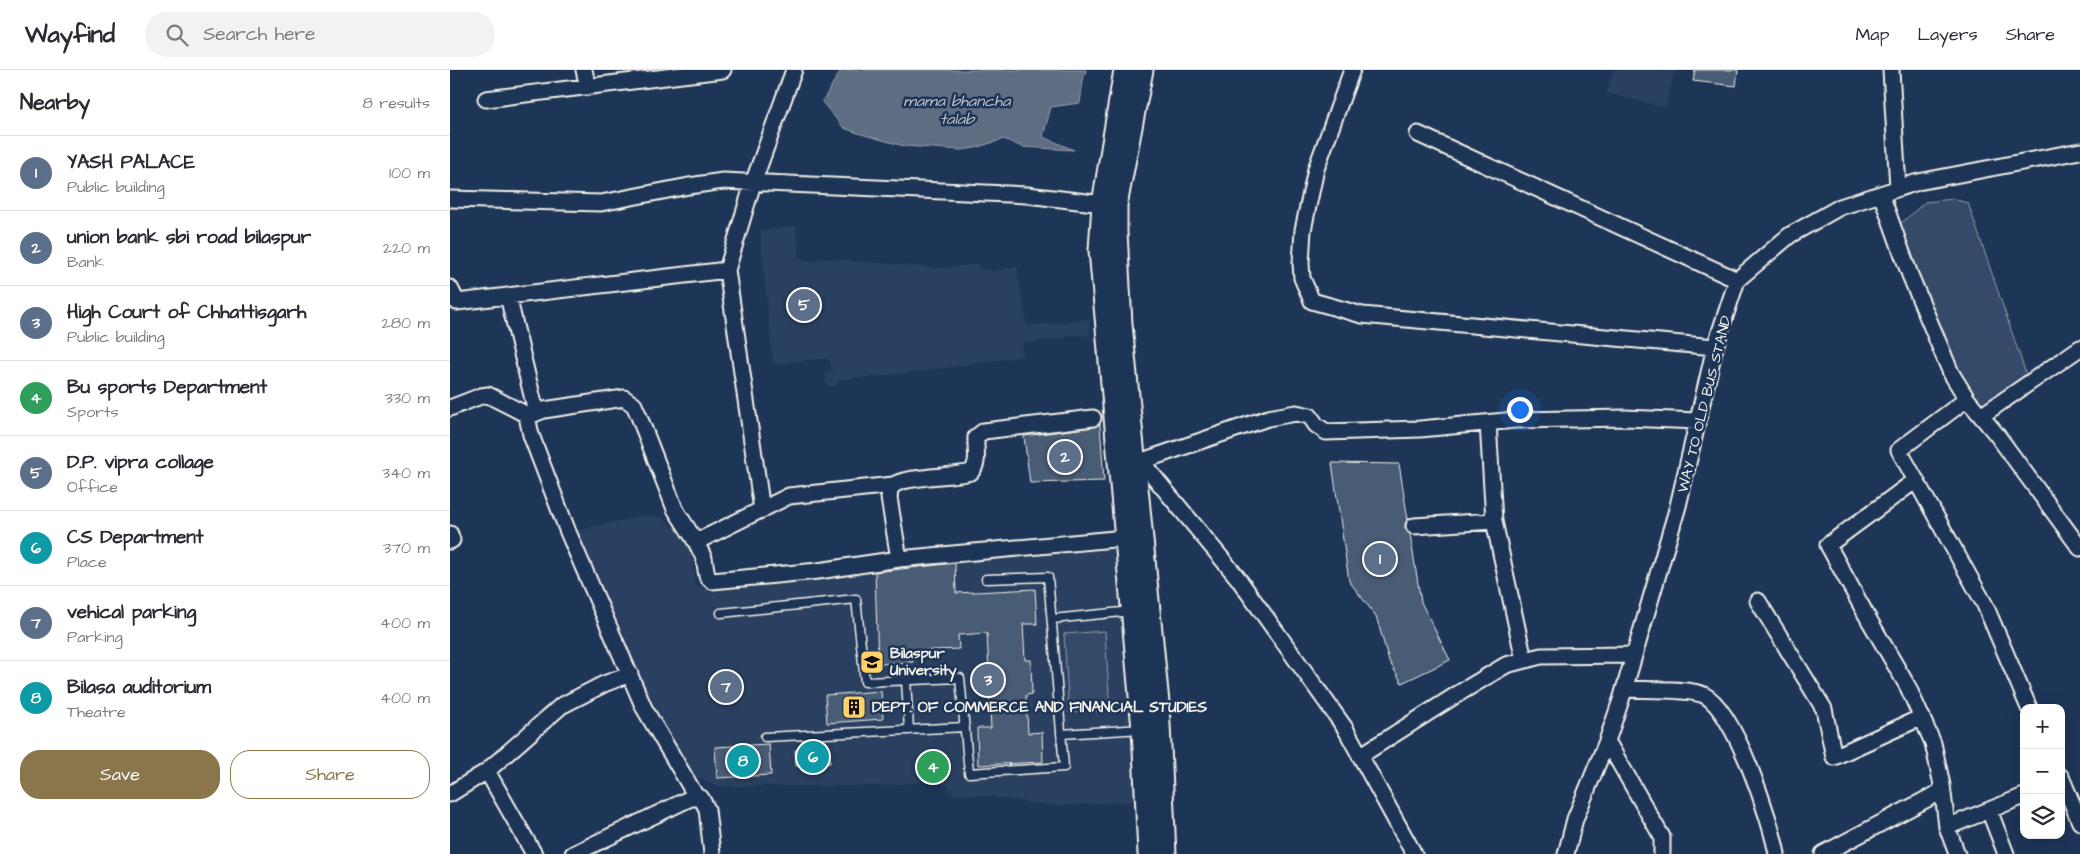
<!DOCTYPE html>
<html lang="en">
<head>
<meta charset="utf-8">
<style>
	:root { --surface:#fff; --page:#f2f2f3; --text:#2b2b33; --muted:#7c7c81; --line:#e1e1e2; --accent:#8a764a }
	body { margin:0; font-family:"Architects Daughter",sans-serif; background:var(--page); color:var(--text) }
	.controls { position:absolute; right:15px; bottom:15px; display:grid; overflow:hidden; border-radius:10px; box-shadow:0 5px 20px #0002 }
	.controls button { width:45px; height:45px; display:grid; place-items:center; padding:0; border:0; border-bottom:1px solid var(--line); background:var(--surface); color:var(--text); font:25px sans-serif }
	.you { position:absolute; left:1069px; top:339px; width:18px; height:18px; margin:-12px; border:4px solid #fff; border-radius:50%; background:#1a73e8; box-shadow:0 0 0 8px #1a73e833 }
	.badge { display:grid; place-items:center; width:32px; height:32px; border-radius:50%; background:var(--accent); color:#fff; font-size:16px; font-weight:700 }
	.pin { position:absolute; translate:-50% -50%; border:2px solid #fff; box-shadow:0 1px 5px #0006 }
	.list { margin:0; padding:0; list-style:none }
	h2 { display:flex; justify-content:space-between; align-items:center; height:65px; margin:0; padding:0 20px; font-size:21px }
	h2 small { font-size:16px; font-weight:400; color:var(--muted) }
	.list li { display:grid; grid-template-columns:32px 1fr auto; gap:15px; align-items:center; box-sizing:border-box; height:75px; padding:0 20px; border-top:1px solid var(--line) }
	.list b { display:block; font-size:19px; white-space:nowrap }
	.list p { margin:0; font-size:16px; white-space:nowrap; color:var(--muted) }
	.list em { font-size:16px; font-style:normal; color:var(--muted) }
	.actions { display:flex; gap:10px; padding:15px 20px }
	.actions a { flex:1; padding:11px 0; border:1px solid var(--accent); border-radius:20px; text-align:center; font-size:18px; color:var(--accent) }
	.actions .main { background:var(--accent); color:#fff }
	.icon { flex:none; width:28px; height:28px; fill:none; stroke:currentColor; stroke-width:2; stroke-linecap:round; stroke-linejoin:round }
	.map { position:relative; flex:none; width:1630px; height:784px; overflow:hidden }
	header { display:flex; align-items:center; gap:30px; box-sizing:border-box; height:70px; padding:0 25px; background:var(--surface); border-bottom:1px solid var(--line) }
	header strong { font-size:24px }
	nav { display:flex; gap:28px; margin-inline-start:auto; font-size:18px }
	.search { width:350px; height:45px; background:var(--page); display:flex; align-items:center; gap:12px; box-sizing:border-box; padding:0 18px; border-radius:28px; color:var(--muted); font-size:19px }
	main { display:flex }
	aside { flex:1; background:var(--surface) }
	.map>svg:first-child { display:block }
</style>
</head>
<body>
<header>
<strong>Wayfind</strong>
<div class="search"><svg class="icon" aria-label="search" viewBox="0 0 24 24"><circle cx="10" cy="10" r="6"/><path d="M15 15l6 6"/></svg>Search here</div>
<nav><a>Map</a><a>Layers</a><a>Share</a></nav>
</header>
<main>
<aside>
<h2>Nearby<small>8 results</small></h2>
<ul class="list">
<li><span class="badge" style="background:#5c6f8a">1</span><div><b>YASH PALACE</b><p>Public building</p></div><em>100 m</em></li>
<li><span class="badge" style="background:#5c6f8a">2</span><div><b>union bank sbi road bilaspur</b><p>Bank</p></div><em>220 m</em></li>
<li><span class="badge" style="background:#5c6f8a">3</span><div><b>High Court of Chhattisgarh</b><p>Public building</p></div><em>280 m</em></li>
<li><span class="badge" style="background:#2e9e5b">4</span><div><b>Bu sports Department</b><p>Sports</p></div><em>330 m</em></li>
<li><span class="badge" style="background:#5c6f8a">5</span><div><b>D.P. vipra collage</b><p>Office</p></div><em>340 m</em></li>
<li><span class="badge" style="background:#0f9aa8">6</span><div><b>CS Department</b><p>Place</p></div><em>370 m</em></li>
<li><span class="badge" style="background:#5c6f8a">7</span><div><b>vehical parking</b><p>Parking</p></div><em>400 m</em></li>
<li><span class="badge" style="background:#0f9aa8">8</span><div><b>Bilasa auditorium</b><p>Theatre</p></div><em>400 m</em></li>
</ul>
<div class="actions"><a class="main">Save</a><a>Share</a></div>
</aside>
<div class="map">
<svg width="1630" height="784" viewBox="0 0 1630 784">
	<rect width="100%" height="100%" fill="#1d3557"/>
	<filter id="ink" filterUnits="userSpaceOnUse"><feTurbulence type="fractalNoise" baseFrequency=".02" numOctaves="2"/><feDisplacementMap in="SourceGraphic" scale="10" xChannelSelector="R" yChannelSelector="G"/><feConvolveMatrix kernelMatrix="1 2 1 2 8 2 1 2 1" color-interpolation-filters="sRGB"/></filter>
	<g filter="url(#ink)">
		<path fill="#2a4060" d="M1163 0H1225L1215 38 1157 23Z
			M346 156 349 188 367 192 369 188 488 198 514 196 527 193 530 199 544 201 567 196 577 256 639 249 640 266 620 265 610 269 572 273 573 286 468 302 388 310V315L380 317 376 313V303L383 300 378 288 323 294 310 161Z
			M192 446 211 447 240 471 246 517 663 469 671 562H676L685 731 603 736 529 725H504L497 715 485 711 432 716H266L236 702 203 654 119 462Z"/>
		<path fill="#354a67" stroke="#949ea8" d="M1503 129 1518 133 1577 307 1531 337 1517 329 1448 156 1475 132Z
			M655 561 660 641 619 643 614 564Z"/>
		<path fill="#5e6d82" stroke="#9aa2ab" d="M391 0H636L633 11 630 33 601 37 593 67 624 80 572 77 554 69 525 78 511 80 454 76 411 64 394 58 372 32Z"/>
		<path fill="#485b74" stroke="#f4f1e8" d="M1245 0H1288L1286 16 1243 11Z
			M650 354 654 411 580 413 574 366 644 357Z
			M882 393 949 394 958 450 955 457 960 464 971 532 1000 590 952 613 939 591 926 546 899 511Z
			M505 493 506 523 585 519 587 554H573L575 590H581L582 624 576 625 578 663 592 662 593 692 528 695 527 658H541L539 621 527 622 526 603 539 602 537 563 508 565 509 579 462 581 463 592 428 594 425 502Z
			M431 621 433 649 377 653 375 625Z
			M319 674 321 705 267 708 265 677Z
			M379 678 380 693 346 696 345 680Z"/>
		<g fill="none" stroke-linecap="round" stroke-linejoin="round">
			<g stroke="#f4f1e8" stroke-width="11">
				<path id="lane" d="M271 543 406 529 415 612 510 608 519 703 614 697 598 507 536 509
					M602 549 682 541
					M456 610 459 660
					M611 664 692 659
					M315 667 515 657"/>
			</g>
			<g stroke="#f4f1e8" stroke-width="19">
				<path id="street" d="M134 0 138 17
					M902 0 866 99 853 160 851 193 852 208 862 231 912 245 1265 277
					M1441 0 1448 118
					M36 29 273 0
					M968 64 1287 210
					M1431 124 1460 205 1501 303 1517 329 1547 365 1630 478
					M0 129 151 133 239 116 273 111 577 125 662 135
					M277 200 312 440
					M0 218 7 232 277 200 303 113 344 0
					M58 226 86 342
					M1517 329 1449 380 1535 535 1579 638
					M0 338 31 326 38 325 79 346
					M1531 346 1630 278
					M1038 353 1044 451 1074 590
					M686 385 787 507 895 658 964 784
					M692 391 818 348 846 343 860 346 866 355 876 362 970 359 1066 350 1175 348 1248 351
					M1466 410 1378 475 1418 548 1458 617 1483 673 1492 715 1497 757 1574 726
					M964 456 1044 451
					M0 464 2 470 0 471
					M246 472 339 426 443 415
					M449 489 439 428C440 423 439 418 444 415 455 406 504 407 521 402 530 393 525 379 526 367L534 361 643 348
					M1308 531 1374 639 1384 687 1472 647
					M1174 619C1194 620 1238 618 1254 625 1285 640 1321 751 1327 784
					M1157 671 1212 767V784
					M910 686 1006 625 1056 595 1091 586 1184 585
					M37 701 84 784
					M1611 707 1630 752
					M0 724 37 701 111 636 154 614 180 604
					M247 728 194 638 118 462 81 365 78 351 79 346 94 340 174 328 184 335 188 344 225 439 246 472 254 488 257 506 262 511 368 501 449 489 675 468
					M1539 740 1556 784
					M1497 757 1507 784
					M123 784 241 728H251L257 739 262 784
					M1116 784 1125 749 1157 671 1171 630 1228 436 1265 277 1287 210 1340 165 1390 137 1468 112 1630 81
					M1373 784 1492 721"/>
			</g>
			<g stroke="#f4f1e8" stroke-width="25">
				<path id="secondary" d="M675 0 653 134 650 180 693 659 699 784
					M692 0 666 135V162L671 254 708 633 715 784"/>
			</g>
			<use href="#lane" stroke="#1d3557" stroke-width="8"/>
			<use href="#street" stroke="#1d3557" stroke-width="15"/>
			<use href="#secondary" stroke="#1d3557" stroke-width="21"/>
		</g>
	</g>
	<defs>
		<g id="university-square" transform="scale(1.25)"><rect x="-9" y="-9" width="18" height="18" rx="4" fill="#ffd166" stroke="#1d3557"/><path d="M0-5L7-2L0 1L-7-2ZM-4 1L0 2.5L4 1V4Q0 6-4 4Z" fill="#111"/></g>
		<g id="building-square" transform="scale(1.25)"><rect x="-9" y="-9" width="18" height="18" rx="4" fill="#ffd166" stroke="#1d3557"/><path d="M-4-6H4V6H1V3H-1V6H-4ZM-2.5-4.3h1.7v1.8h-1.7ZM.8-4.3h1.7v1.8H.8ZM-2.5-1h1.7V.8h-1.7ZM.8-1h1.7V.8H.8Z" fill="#111"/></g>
	</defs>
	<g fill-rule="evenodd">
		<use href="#university-square" x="422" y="592"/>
		<use href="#building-square" x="404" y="637"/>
	</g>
	<g text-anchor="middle" stroke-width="5" stroke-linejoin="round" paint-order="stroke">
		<g font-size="15" fill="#f4f1e8" stroke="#1d3557">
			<text transform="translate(1254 334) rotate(-76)" y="5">WAY TO OLD BUS STAND</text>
		</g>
		<g font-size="15" font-weight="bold" fill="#f4f1e8" stroke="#1d3557" text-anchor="start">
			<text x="440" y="588">Bilaspur<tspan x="440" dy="17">University</tspan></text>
			<text x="422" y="642">DEPT. OF COMMERCE AND FINANCIAL STUDIES</text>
		</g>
		<g font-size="16" font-style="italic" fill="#c0c3c4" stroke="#1d3557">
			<text x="507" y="36">mama bhancha<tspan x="507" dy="18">talab</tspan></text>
		</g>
	</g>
</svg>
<div class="controls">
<button>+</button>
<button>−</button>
<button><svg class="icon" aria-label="layers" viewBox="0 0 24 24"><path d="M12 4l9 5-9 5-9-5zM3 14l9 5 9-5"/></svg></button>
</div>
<div class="you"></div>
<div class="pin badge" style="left:930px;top:489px;background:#5c6f8a">1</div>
<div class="pin badge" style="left:615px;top:387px;background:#5c6f8a">2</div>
<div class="pin badge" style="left:538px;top:610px;background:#5c6f8a">3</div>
<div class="pin badge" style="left:483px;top:697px;background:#2e9e5b">4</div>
<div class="pin badge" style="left:354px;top:235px;background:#5c6f8a">5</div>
<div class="pin badge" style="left:363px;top:687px;background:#0f9aa8">6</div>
<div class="pin badge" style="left:276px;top:617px;background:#5c6f8a">7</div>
<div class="pin badge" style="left:293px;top:691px;background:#0f9aa8">8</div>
</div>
</main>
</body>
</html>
